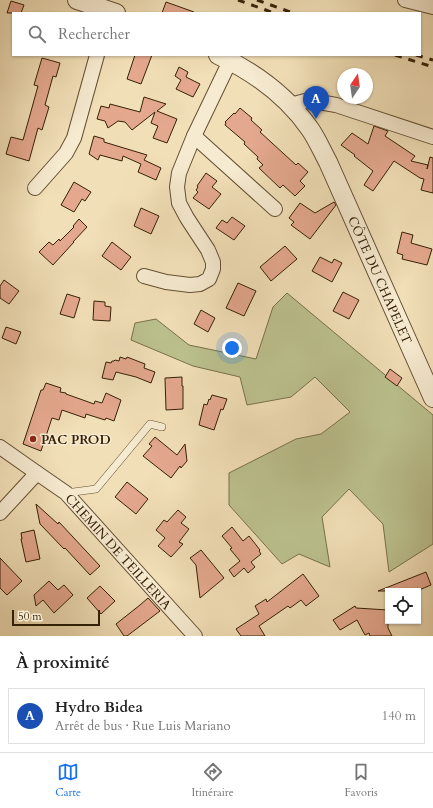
<!DOCTYPE html>
<html lang="fr">
<head>
<meta charset="utf-8">
<style>
	:root { --surface:#fff; --page:#f6f6f6; --text:#222; --muted:#767676; --line:#e0e0e0; --accent:#1a73e8 }
	body { margin:0; font-family:Cardo,serif; background:var(--page); color:var(--text) }
	.controls { position:absolute; right:12px; bottom:12px; display:grid; overflow:hidden; border-radius:0px; box-shadow:0 1px 3px #0004 }
	.controls button { width:36px; height:36px; display:grid; place-items:center; padding:0; border:0; border-bottom:1px solid var(--line); background:var(--surface); color:var(--text); font:20px sans-serif }
	.compass { position:absolute; left:337px; top:68px; width:36px; height:36px; border-radius:50%; background:var(--surface); box-shadow:0 1px 3px #0004; rotate:13deg }
	.scale { position:absolute; left:12px; bottom:10px; width:88px; box-sizing:border-box; padding-left:4px; border:2px solid #352107; border-top:0; font-size:11px; line-height:14px; white-space:nowrap; color:#352107; -webkit-text-stroke:3px #f6ead0; paint-order:stroke }
	.you { position:absolute; left:232px; top:348px; width:14px; height:14px; margin:-10px; border:3px solid #fff; border-radius:50%; background:#1a73e8; box-shadow:0 0 0 6px #1a73e833 }
	.badge { display:grid; place-items:center; width:26px; height:26px; border-radius:50%; background:var(--accent); color:#fff; font-size:13px; font-weight:700 }
	.pin { position:absolute; translate:-50% -33px; filter:drop-shadow(0 1px 2px #0008) }
	.pin::after { content:''; position:absolute; top:21px; width:14px; height:12px; background:inherit; clip-path:polygon(0 0,100% 0,50% 100%) }
	.list { margin:0; padding:0; list-style:none }
	h2 { display:flex; justify-content:space-between; align-items:center; height:52px; margin:0; padding:0 16px; font-size:17px }
	h2 small { font-size:13px; font-weight:400; color:var(--muted) }
	.list li { display:grid; grid-template-columns:26px 1fr auto; gap:12px; align-items:center; box-sizing:border-box; height:56px; margin:0 8px 8px; padding:0 8px; border:1px solid var(--line); border-radius:0px }
	.list b { display:block; font-size:15px; white-space:nowrap }
	.list p { margin:0; font-size:13px; white-space:nowrap; color:var(--muted) }
	.list em { font-size:13px; font-style:normal; color:var(--muted) }
	.icon { flex:none; width:22px; height:22px; fill:none; stroke:currentColor; stroke-width:2; stroke-linecap:round; stroke-linejoin:round }
	.map { position:relative; flex:none; width:433px; height:636px; overflow:hidden }
	.search { position:absolute; background:var(--surface); box-shadow:0 1px 3px #0004; left:12px; right:12px; top:12px; height:44px; display:flex; align-items:center; gap:10px; box-sizing:border-box; padding:0 14px; border-radius:0px; color:var(--muted); font-size:15px }
	.sheet { height:116px; background:var(--surface) }
	nav { display:flex; justify-content:space-around; align-items:center; box-sizing:border-box; height:56px; border-top:1px solid var(--line); background:var(--surface); font-size:11px; color:var(--muted) }
	nav a { display:grid; justify-items:center; gap:2px }
	nav .on { color:var(--accent) }
	.map>svg:first-child { display:block }
</style>
</head>
<body>
<div class="map">
<svg width="433" height="636" viewBox="0 0 433 636">
	<rect width="100%" height="100%" fill="#f1dfb7"/>
	<filter id="stains"><feTurbulence type="fractalNoise" baseFrequency=".005" numOctaves="4"/><feColorMatrix values="0 0 0 0 .2 0 0 0 0 .09 0 0 0 0 .02 0 0 0 .5 -.17"/></filter>
	<radialGradient id="worn" r=".72"><stop offset=".6" stop-color="#630" stop-opacity="0"/><stop offset="1" stop-color="#630" stop-opacity=".3"/></radialGradient>
	<path fill="#bbc18e" stroke="#78714a" d="M287 293 433 415V544L389 572 383 524 349 489 322 517 330 567 299 554 282 564 229 505V473L296 439 321 434 350 412 315 377 291 397 247 405 240 377 193 366 131 340 135 323 156 319 189 345 256 359 273 307Z"/>
	<path fill="#e4a88e" stroke="#352107" d="M11 1 24 5 21 13H7Z
		M166 2 194 12V13H162Z
		M135 55H152L141 84 127 79Z
		M42 58 60 63 56 77 53 76 45 105 49 107 42 130 38 128 29 161 6 154 11 137 23 140 38 86 34 85Z
		M179 67 188 72 186 77 200 84 193 97 176 89 181 80 175 76Z
		M144 97 166 104 157 111 177 119 167 143 153 138 158 126 151 123 155 112 132 130 125 122 118 121 108 128 105 121 97 119 101 106 109 108 110 104 140 112Z
		M240 108 252 118 251 120 262 130 260 132 296 165 298 163 308 172 300 181 305 186 295 196 283 185 280 188 259 168 263 165 257 159 258 157 244 144 245 142 225 125 226 123 225 122 234 113 235 114Z
		M374 126 388 131 385 136 415 156 411 161 428 165 427 169 430 157 433 158V193L421 190 424 179 420 178 394 161 373 191 364 185 373 171 354 156 355 155 341 145 352 133 368 144Z
		M94 136 104 139V142L147 155 144 160 161 168 156 180 138 172 141 164 123 156 122 161 100 155 98 160 89 154Z
		M206 173 217 181 212 187 221 194 209 209 193 198 198 192 196 190 198 187 197 186Z
		M74 182 91 192 85 201 82 199 74 212 61 205Z
		M334 202 336 205 310 239 291 225 294 222 289 218 300 203 315 213Z
		M141 208 159 216 151 234 134 226Z
		M232 217 245 226 234 240 216 228 222 220 227 223Z
		M79 219 87 227 73 242H74L53 265 39 252 49 242 53 245 59 239 60 241 74 227 73 226Z
		M402 232 413 235 411 243 432 249 427 265 402 259 403 255 397 253Z
		M112 242 131 257 121 270 102 256Z
		M285 246 297 259 271 281 260 267Z
		M320 257 332 263 334 259 342 263 332 282 312 271Z
		M4 280 19 291 9 304 0 298V286Z
		M238 283 256 291 244 316 226 308Z
		M343 292 359 300 349 319 333 311Z
		M67 294 80 298 74 318 60 314Z
		M94 301 105 302V306L111 307 110 321 93 320Z
		M201 310 215 318 208 332 194 324Z
		M6 327 21 332 16 344 2 338Z
		M120 357 126 359 127 357 145 364 144 368 155 372 151 383 136 377 116 372 113 380 102 378 106 362 111 363 112 361H114L115 360 119 361Z
		M390 369 402 378 397 386 385 377Z
		M182 377V386H183V409L166 410 165 378Z
		M46 383 61 388 60 392 66 393V394L94 404 95 401 102 403 106 393 121 400 114 421 106 418 105 420 86 414 85 418 62 410 59 420 52 418 41 451 23 444 41 390H43Z
		M212 395 227 399 223 410 221 409 214 430 199 425 204 404 207 405 209 399 210 400Z
		M155 437 177 455 185 444 187 461 181 468 180 466 171 478 143 456 152 446 149 444Z
		M127 482 148 499 136 514 115 497Z
		M36 504 58 524 59 522 100 566 90 575 65 548 64 549 40 524Z
		M178 510 186 517 181 523 189 529 179 542 183 544 171 557 158 546 165 538 156 530 164 520 167 522Z
		M232 527 243 541 249 536 260 550 259 551 261 554 251 562 255 567 248 573 244 568 234 577 229 570 240 561 230 549 232 548 222 536Z
		M34 530 40 559 26 562 21 539H22L21 533Z
		M201 550 224 578 200 598 196 565 190 558Z
		M0 558 22 581 7 595 0 588Z
		M426 572 431 585 419 590 418 588 413 591H378Z
		M303 574 319 596 306 606 301 600 290 608 288 606 259 626 265 636H241L236 629 259 614 255 606 266 599 267 602Z
		M49 581 58 590 64 585 73 595 54 613 43 600 36 606 34 595Z
		M100 586 115 601 101 614 87 598Z
		M148 598 160 611 127 636H124L116 624 140 605Z
		M355 606 356 608 388 610V628L392 636H370L369 633 365 635 357 620 340 630 333 620Z"/>
	<g fill="none" stroke-linecap="round" stroke-linejoin="round">
		<g stroke="#645033" stroke-width="8">
			<path id="service" d="M66 493 96 489 150 424 162 427"/>
		</g>
		<g stroke="#645033" stroke-width="16">
			<g id="minor">
				<path d="M405 0 433 7"/>
				<path d="M290 105 305 101 319 102 336 105 433 137"/>
				<path d="M194 136 275 209"/>
				<path d="M35 188 66 153 74 138 97 55"/>
				<path d="M144 276 166 282 190 285 200 284 209 279 213 269V262L208 250 187 218 179 203 177 187 179 173 194 136 230 61"/>
				<path id="s1" d="M0 447 37 473 66 493 195 636"/>
				<path d="M0 513 37 473"/>
			</g>
		</g>
		<g stroke="#645033" stroke-width="20">
			<g id="tertiary">
				<path d="M77 0 116 13"/>
				<path id="s2" d="M218 55C254 72 287 96 310 129 317 139 322 151 328 162L433 398"/>
			</g>
		</g>
		<use href="#service" stroke="#f6ead0" stroke-width="7"/>
		<use href="#minor" stroke="#f6ead0" stroke-width="14"/>
		<use href="#tertiary" stroke="#f6ead0" stroke-width="18"/>
		<path stroke="#352107" stroke-width="3" stroke-dasharray="7 7" stroke-linecap="butt" d="M238 0 274 13
			M257 0 293 13
			M395 55 433 67
			M416 55 433 60"/>
	</g>
	<circle fill="#8f2418" stroke="#f6ead0" stroke-width="1.5" cx="33" cy="439" r="4"/>
	<g text-anchor="middle" stroke-width="3" stroke-linejoin="round" paint-order="stroke">
		<g font-size="13" fill="#352107" stroke="#f6ead0">
			<text dy="5" stroke="none"><textPath href="#s2" startOffset="286">CÔTE DU CHAPELET</textPath></text>
			<text dy="5" stroke="none"><textPath href="#s1" startOffset="159">CHEMIN DE TEILLERIA</textPath></text>
		</g>
		<g font-size="13" font-weight="bold" fill="#352107" stroke="#f6ead0" text-anchor="start">
			<text x="41" y="444">PAC PROD</text>
		</g>
	</g>
	<rect width="100%" height="100%" filter="url(#stains)"/>
	<rect width="100%" height="100%" fill="url(#worn)"/>
</svg>
<div class="controls">
<button><svg class="icon" aria-label="locate" viewBox="0 0 24 24"><circle cx="12" cy="12" r="6"/><path d="M12 2v4M12 18v4M2 12h4M18 12h4"/></svg></button>
</div>
<svg class="compass" viewBox="-18 -18 36 36"><path d="M0-13l5 13h-10z" fill="#e53935"/><path d="M0 13l5-13h-10z" fill="#767676"/></svg>
<div class="scale">50 m</div>
<div class="you"></div>
<div class="pin badge" style="left:316px;top:119px;background:#1a4fb4">A</div>
<div class="search"><svg class="icon" aria-label="search" viewBox="0 0 24 24"><circle cx="10" cy="10" r="6"/><path d="M15 15l6 6"/></svg>Rechercher</div>
</div>
<section class="sheet">
<h2>À proximité<small></small></h2>
<ul class="list">
<li><span class="badge" style="background:#1a4fb4">A</span><div><b>Hydro Bidea</b><p>Arrêt de bus · Rue Luis Mariano</p></div><em>140 m</em></li>
</ul>
</section>
<nav>
<a class="on"><svg class="icon" aria-label="map" viewBox="0 0 24 24"><path d="M3 6l6-2 6 2 6-2v14l-6 2-6-2-6 2zM9 4v14M15 6v14"/></svg>Carte</a>
<a><svg class="icon" aria-label="directions" viewBox="0 0 24 24"><path d="M12 3l9 9-9 9-9-9zM9 14v-3h6M13 9l2 2-2 2"/></svg>Itinéraire</a>
<a><svg class="icon" aria-label="saved" viewBox="0 0 24 24"><path d="M7 4h10v16l-5-4-5 4z"/></svg>Favoris</a>
</nav>
</body>
</html>
